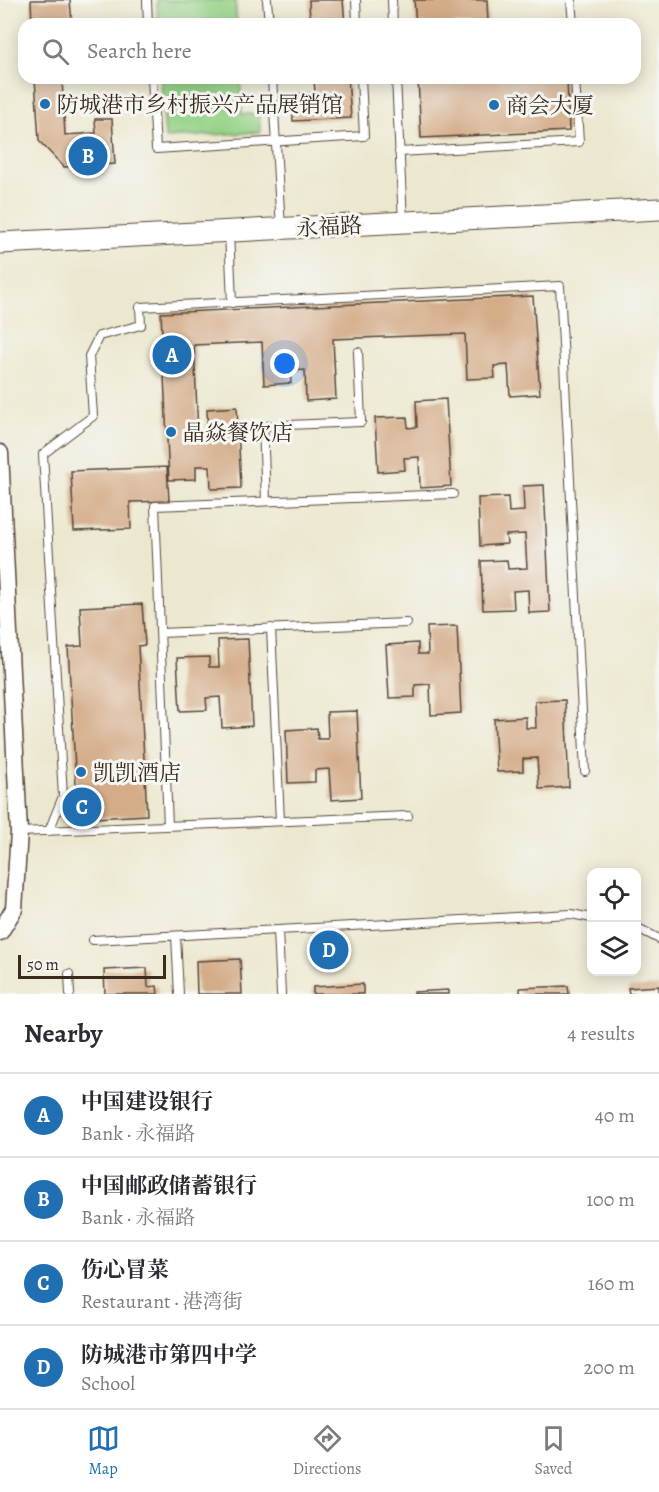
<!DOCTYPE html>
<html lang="en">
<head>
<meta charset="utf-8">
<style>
	:root { --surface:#fff; --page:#f7f7f7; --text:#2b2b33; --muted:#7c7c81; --line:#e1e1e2; --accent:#1f6fb2 }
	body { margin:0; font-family:Alegreya,"Noto Serif SC",serif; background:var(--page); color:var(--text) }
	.controls { position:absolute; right:18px; bottom:18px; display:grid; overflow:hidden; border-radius:12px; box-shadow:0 3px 15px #0003 }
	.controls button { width:54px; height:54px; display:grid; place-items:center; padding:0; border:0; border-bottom:2px solid var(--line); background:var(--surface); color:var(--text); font:30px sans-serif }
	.scale { position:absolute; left:18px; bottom:15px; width:148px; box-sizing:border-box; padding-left:6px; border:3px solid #3b2a1e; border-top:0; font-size:16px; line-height:21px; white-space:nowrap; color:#3b2a1e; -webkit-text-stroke:4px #f6f6f2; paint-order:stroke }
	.you { position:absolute; left:285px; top:364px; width:21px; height:21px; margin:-15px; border:4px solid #fff; border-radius:50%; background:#1a73e8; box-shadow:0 0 0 9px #1a73e833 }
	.badge { display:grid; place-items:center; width:39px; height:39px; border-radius:50%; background:var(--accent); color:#fff; font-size:20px; font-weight:700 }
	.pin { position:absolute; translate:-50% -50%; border:3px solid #fff; box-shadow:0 2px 6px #0006 }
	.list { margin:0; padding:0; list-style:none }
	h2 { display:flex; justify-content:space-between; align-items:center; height:78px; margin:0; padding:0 24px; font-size:26px }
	h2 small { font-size:20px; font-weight:400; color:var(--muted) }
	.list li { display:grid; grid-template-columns:39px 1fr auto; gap:18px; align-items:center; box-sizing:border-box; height:84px; padding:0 24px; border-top:2px solid var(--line) }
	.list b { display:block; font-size:22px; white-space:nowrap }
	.list p { margin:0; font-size:20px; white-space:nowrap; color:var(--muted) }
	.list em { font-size:20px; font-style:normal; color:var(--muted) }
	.icon { flex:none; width:33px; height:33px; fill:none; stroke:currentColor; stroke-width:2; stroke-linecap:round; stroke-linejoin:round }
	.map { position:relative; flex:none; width:659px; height:994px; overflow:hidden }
	.search { position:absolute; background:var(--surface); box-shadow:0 3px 15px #0003; left:18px; right:18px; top:18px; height:66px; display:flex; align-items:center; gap:15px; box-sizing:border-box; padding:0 21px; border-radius:18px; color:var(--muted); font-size:22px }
	.sheet { height:414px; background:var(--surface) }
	nav { display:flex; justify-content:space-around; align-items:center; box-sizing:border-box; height:84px; border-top:2px solid var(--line); background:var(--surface); font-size:16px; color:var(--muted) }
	nav a { display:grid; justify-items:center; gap:3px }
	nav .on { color:var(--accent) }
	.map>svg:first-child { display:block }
</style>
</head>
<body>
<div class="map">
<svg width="659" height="994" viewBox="0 0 659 994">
	<rect width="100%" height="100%" fill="#f6f6f2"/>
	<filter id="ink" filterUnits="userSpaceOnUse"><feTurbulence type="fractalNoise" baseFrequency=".0167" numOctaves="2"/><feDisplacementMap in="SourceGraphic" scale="12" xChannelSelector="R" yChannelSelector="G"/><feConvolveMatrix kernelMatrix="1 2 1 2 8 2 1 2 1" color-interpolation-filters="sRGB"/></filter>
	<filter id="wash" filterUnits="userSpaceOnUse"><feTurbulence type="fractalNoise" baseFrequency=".008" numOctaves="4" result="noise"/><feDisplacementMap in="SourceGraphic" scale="24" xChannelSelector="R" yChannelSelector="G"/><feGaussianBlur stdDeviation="1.35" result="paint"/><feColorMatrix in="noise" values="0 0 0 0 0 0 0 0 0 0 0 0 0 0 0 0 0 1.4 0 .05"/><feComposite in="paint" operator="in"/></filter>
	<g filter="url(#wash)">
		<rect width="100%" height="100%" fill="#ece8d0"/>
		<path fill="#96d388" stroke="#687e53" stroke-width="1.5" d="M157 0H235L237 23 254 24H158Z
			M161 78H240L242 114H259L260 132 165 138Z"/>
		<g id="blocks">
			<path fill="#d4ac88" d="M31 0H70L72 24H32Z
				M309 0H343L345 24H310Z
				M414 0H487L488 24H416Z
				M35 78H62L65 135 96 133 95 119H112L115 164 64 167 39 141Z
				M314 78H348L351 118 293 121 292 94 315 93Z
				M418 78H567L569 131 421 138Z
				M533 296 540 394 510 396 508 365 494 366 495 378 467 379 465 334 333 339 336 399 306 401 305 370 290 371 291 383 264 385 262 342 194 345 198 433H208L207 409 237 407 241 488 211 489 210 466H196V479L169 480 161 313Z
				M446 399 451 486 420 488 419 457 404 458 405 470 378 472 375 418 407 417 408 428 417 427 416 401Z
				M167 467 169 501 130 502 131 529 74 531 71 471Z
				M544 485 550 612 529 613 528 590 513 591 514 609 483 610 481 561 507 560 508 569 527 568 525 534 506 535 507 544 480 546 478 498 508 497 509 512 524 511 523 486Z
				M142 604 145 645 138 646 147 815 78 819 68 647 82 646 80 607Z
				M457 626 461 713 431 715 430 684 415 685V697L389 698 386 645 418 643V654H428L427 627Z
				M248 639 252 726 222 728 220 697 206 698 207 710 180 711 177 658 209 657V667H219L218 640Z
				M565 700 569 787 539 789 537 758 523 759V771L497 772 494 719 526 717V728H536L535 701Z
				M357 711 361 798 331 800 329 769 315 770V782L288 783 286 730 317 728 318 739H328L327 712Z
				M240 959 242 994H197L196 961Z
				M147 968 148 987 157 986 158 994H105L104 970Z
				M363 984V994H313V987Z
				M568 986 569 994H520V988Z
				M659 986V994H629L628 988Z
				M448 990V994H414V992Z"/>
		</g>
	</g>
	<g filter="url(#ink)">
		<use href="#blocks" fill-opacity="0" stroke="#564639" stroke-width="1.5"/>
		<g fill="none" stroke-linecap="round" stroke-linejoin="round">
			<g stroke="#564639" stroke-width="10">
				<path id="service" d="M147 0 148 24
					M267 0 269 24
					M356 0 357 24
					M392 0 393 24
					M571 0 573 24
					M152 78 156 149 364 136 361 78
					M272 78 281 228
					M396 78 403 222
					M399 152 579 142 575 78
					M229 231 232 303
					M266 501 263 426 361 422 358 352
					M271 628 280 821
					M160 633 407 623
					M168 826 155 506 453 494
					M49 831 63 796 43 454 93 416 89 356 99 336 141 325 140 307 560 286 585 771
					M19 832 408 816
					M636 927 659 939
					M278 930 571 914 592 918
					M176 936 179 994
					M93 940 278 930 281 994
					M69 974 70 994"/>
			</g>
			<g stroke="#564639" stroke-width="19">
				<path id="minor" d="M0 453 19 832 14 909 0 932"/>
			</g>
			<g stroke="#564639" stroke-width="23">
				<path id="tertiary" d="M0 243 659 209"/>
			</g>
			<use href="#service" stroke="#fff" stroke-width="8"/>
			<use href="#minor" stroke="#fff" stroke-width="16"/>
			<use href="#tertiary" stroke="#fff" stroke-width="21"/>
		</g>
	</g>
	<g fill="#1f6fb2" stroke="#f6f6f2" stroke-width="2">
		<circle cx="45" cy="104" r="6"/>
		<circle cx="494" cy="105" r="6"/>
		<circle cx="171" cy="432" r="6"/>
		<circle cx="81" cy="772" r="6"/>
	</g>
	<g text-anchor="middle" stroke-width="6" stroke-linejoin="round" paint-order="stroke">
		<g font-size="22" fill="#3b2a1e" stroke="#f6f6f2" text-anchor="start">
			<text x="57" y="112">防城港市乡村振兴产品展销馆</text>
			<text x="506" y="113">商会大厦</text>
			<text x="183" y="440">晶焱餐饮店</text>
			<text x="93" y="780">凯凯酒店</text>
		</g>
		<g font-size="22" fill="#3b2a1e" stroke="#f6f6f2">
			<text transform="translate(329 226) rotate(-3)" y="8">永福路</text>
		</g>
	</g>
</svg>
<div class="controls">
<button><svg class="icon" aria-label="locate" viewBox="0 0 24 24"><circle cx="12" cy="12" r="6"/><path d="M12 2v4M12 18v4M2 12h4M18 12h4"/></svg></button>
<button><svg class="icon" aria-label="layers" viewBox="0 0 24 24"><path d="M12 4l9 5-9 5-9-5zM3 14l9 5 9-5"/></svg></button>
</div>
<div class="scale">50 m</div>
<div class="you"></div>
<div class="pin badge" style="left:172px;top:355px">A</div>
<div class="pin badge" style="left:88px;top:156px">B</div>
<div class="pin badge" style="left:82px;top:807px">C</div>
<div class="pin badge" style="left:329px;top:950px">D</div>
<div class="search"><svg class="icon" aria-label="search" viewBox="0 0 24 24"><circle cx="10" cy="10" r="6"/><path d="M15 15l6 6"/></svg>Search here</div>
</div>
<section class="sheet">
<h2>Nearby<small>4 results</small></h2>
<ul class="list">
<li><span class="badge">A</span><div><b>中国建设银行</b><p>Bank · 永福路</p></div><em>40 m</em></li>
<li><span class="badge">B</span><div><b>中国邮政储蓄银行</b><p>Bank · 永福路</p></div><em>100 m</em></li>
<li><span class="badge">C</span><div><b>伤心冒菜</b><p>Restaurant · 港湾街</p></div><em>160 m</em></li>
<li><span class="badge">D</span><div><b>防城港市第四中学</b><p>School</p></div><em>200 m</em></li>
</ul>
</section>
<nav>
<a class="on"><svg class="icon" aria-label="map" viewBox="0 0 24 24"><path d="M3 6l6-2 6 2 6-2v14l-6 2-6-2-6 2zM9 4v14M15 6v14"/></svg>Map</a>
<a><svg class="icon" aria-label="directions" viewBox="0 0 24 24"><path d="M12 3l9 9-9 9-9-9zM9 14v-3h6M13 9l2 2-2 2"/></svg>Directions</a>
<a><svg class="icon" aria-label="saved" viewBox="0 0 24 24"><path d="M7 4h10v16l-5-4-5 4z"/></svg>Saved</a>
</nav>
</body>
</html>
